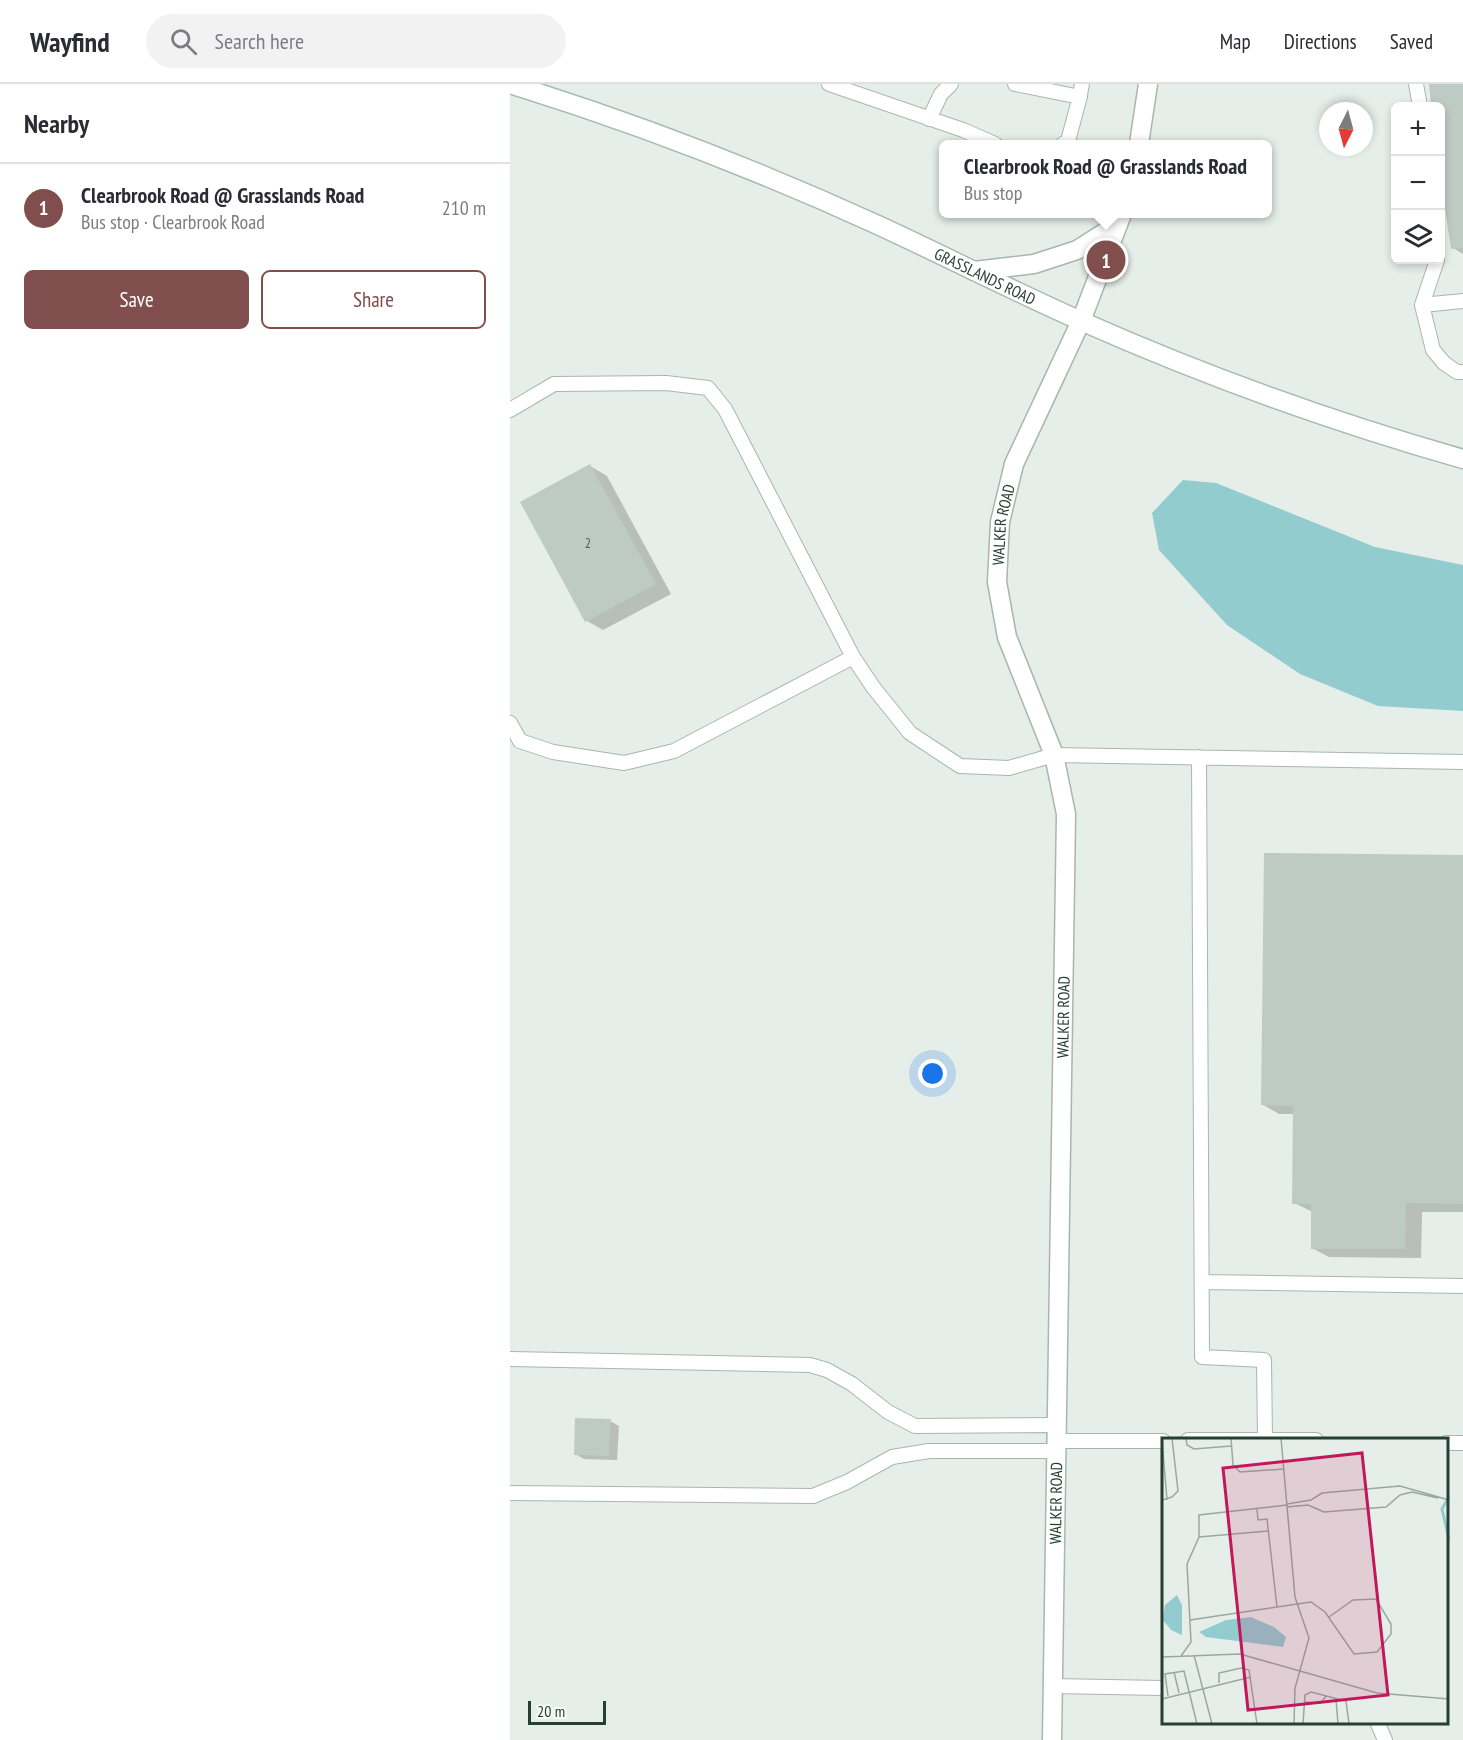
<!DOCTYPE html>
<html lang="en">
<head>
<meta charset="utf-8">
<style>
	:root { --surface:#fff; --page:#f2f2f3; --text:#2b2b33; --muted:#7c7c81; --line:#e1e1e2; --accent:#804e4c }
	body { margin:0; font-family:"PT Sans Narrow",sans-serif; background:var(--page); color:var(--text) }
	.controls { position:absolute; right:18px; top:18px; display:grid; overflow:hidden; border-radius:9px; box-shadow:0 3px 9px #0003 }
	.controls button { width:54px; height:54px; display:grid; place-items:center; padding:0; border:0; border-bottom:2px solid var(--line); background:var(--surface); color:var(--text); font:30px sans-serif }
	.compass { position:absolute; left:809px; top:18px; width:54px; height:54px; border-radius:50%; background:var(--surface); box-shadow:0 3px 9px #0003; rotate:186deg }
	.scale { position:absolute; left:18px; bottom:15px; width:78px; box-sizing:border-box; padding-left:6px; border:3px solid #263f35; border-top:0; font-size:16px; line-height:21px; white-space:nowrap; color:#263f35; -webkit-text-stroke:4px #f6faf8; paint-order:stroke }
	.you { position:absolute; left:423px; top:990px; width:21px; height:21px; margin:-15px; border:4px solid #fff; border-radius:50%; background:#1a73e8; box-shadow:0 0 0 9px #1a73e833 }
	.badge { display:grid; place-items:center; width:39px; height:39px; border-radius:50%; background:var(--accent); color:#fff; font-size:20px; font-weight:700 }
	.pin { position:absolute; translate:-50% -50%; border:3px solid #fff; box-shadow:0 2px 6px #0006 }
	.popup { position:absolute; left:429px; top:56px; width:333px; height:78px; box-sizing:border-box; display:grid; place-content:center; border-radius:9px; background:var(--surface); filter:drop-shadow(0 2px 4px #0005); font-size:20px; white-space:nowrap; color:var(--muted) }
	.popup b { font-size:22px; color:var(--text) }
	.popup::after { content:''; position:absolute; left:50%; top:100%; margin-left:-12px; border:12px solid transparent; border-top-color:var(--surface) }
	.list { margin:0; padding:0; list-style:none }
	h2 { display:flex; justify-content:space-between; align-items:center; height:78px; margin:0; padding:0 24px; font-size:26px }
	h2 small { font-size:20px; font-weight:400; color:var(--muted) }
	.list li { display:grid; grid-template-columns:39px 1fr auto; gap:18px; align-items:center; box-sizing:border-box; height:90px; padding:0 24px; border-top:2px solid var(--line) }
	.list b { display:block; font-size:22px; white-space:nowrap }
	.list p { margin:0; font-size:20px; white-space:nowrap; color:var(--muted) }
	.list em { font-size:20px; font-style:normal; color:var(--muted) }
	.actions { display:flex; gap:12px; padding:18px 24px }
	.actions a { flex:1; padding:14px 0; border:2px solid var(--accent); border-radius:9px; text-align:center; font-size:21px; color:var(--accent) }
	.actions .main { background:var(--accent); color:#fff }
	.icon { flex:none; width:33px; height:33px; fill:none; stroke:currentColor; stroke-width:2; stroke-linecap:round; stroke-linejoin:round }
	.map { position:relative; flex:none; width:953px; height:1656px; overflow:hidden }
	header { display:flex; align-items:center; gap:36px; box-sizing:border-box; height:84px; padding:0 30px; background:var(--surface); border-bottom:2px solid var(--line) }
	header strong { font-size:28px }
	nav { display:flex; gap:33px; margin-inline-start:auto; font-size:21px }
	.search { width:420px; height:54px; background:var(--page); display:flex; align-items:center; gap:15px; box-sizing:border-box; padding:0 21px; border-radius:33px; color:var(--muted); font-size:22px }
	main { display:flex }
	aside { flex:1; background:var(--surface) }
	.map>svg:first-child { display:block }
</style>
</head>
<body>
<header>
<strong>Wayfind</strong>
<div class="search"><svg class="icon" aria-label="search" viewBox="0 0 24 24"><circle cx="10" cy="10" r="6"/><path d="M15 15l6 6"/></svg>Search here</div>
<nav><a>Map</a><a>Directions</a><a>Saved</a></nav>
</header>
<main>
<aside>
<h2>Nearby<small></small></h2>
<ul class="list">
<li><span class="badge">1</span><div><b>Clearbrook Road @ Grasslands Road</b><p>Bus stop · Clearbrook Road</p></div><em>210 m</em></li>
</ul>
<div class="actions"><a class="main">Save</a><a>Share</a></div>
</aside>
<div class="map">
<svg width="953" height="1656" viewBox="0 0 953 1656">
	<rect width="100%" height="100%" fill="#e6eee9"/>
	<path fill="#93ccce" d="M673 396 706 399 865 463 953 481V627L868 622 790 590 717 541 649 466 642 429Z"/>
	<path fill="#0003" d="M920 0H953V170L943 164 930 22H922Z
		M80 382 97 392 161 510 93 546 77 537Z
		M953 772V1128H912L911 1174 819 1173 802 1164 803 1128 784 1119V1030H769L752 1020Z
		M100 1337 109 1342 107 1376 74 1375 65 1370Z"/>
	<path fill="#becbc5" d="M919 0H953V164L941 165 930 91V22H921Z
		M80 380 146 500 75 538 10 418Z
		M754 769 953 771V1120L896 1119 895 1165H801V1120H782L783 1022 751 1021Z
		M65 1334 101 1335 99 1372 64 1371Z"/>
	<g fill="none" stroke-linecap="round" stroke-linejoin="round">
		<g stroke="#a9b6af" stroke-width="16">
			<path id="service" d="M319 0 453 46 485 60
				M505 0 570 13
				M906 0 910 22
				M419 35 431 10 441 0
				M553 60 558 57 569 16 572 0
				M927 176 912 221 923 266 934 279 947 288H953
				M912 221 953 217
				M0 326 44 300 156 299 198 304 215 325 343 573 363 603 400 649 450 682 499 684 544 671 953 678
				M0 639 10 657 43 668 114 679 164 667 343 573
				M689 673 692 1273 754 1276 755 1355
				M692 1198 953 1202
				M0 1275 300 1281 317 1286 342 1300 378 1328 405 1342 547 1341
				M678 1356H806
				M547 1357H653
				M936 1359H953
				M0 1409 303 1412 337 1398 382 1373 419 1367H546
				M543 1602 653 1604
				M868 1640 875 1656"/>
		</g>
		<g stroke="#a9b6af" stroke-width="21">
			<g id="tertiary">
				<path d="M629 60 638 0"/>
				<path d="M464 187 524 180 567 166 608 140"/>
				<path id="s1" d="M542 1656 556 730 544 671 497 553 487 498 490 438 504 380 571 237 612 130"/>
			</g>
		</g>
		<g stroke="#a5b9b0" stroke-width="21">
			<g id="secondary">
				<path id="s2" d="M0 0C126 39 250 87 370 142 437 173 503 207 571 237 695 292 823 338 953 375"/>
			</g>
		</g>
		<use href="#service" stroke="#fff" stroke-width="14"/>
		<use href="#tertiary" stroke="#fff" stroke-width="18"/>
		<use href="#secondary" stroke="#fff" stroke-width="18"/>
	</g>
	<g text-anchor="middle" stroke-width="4.5" stroke-linejoin="round" paint-order="stroke">
		<g font-size="14" fill="#4c6259">
			<text x="78" y="464">2</text>
		</g>
		<g font-size="16" fill="#263f35" stroke="#f6faf8">
			<text dy="6" stroke="none"><textPath href="#s2" startOffset="513">GRASSLANDS ROAD</textPath></text>
			<text dy="6" stroke="none"><textPath href="#s1" startOffset="1227">WALKER ROAD</textPath></text>
			<text dy="6" stroke="none"><textPath href="#s1" startOffset="723">WALKER ROAD</textPath></text>
			<text dy="6" stroke="none"><textPath href="#s1" startOffset="237">WALKER ROAD</textPath></text>
		</g>
	</g>
	<g transform="translate(652 1354)">
		<rect width="286" height="286" fill="#e6eee9"/>
		<path d="M15 157 20 167V197L9 192 1 182 3 167ZM89 179 112 189 124 199 121 209 44 199 37 194 64 182Z" fill="#93ccce"/>
		<path fill="none" stroke="#93ccce" stroke-width="3" d="M287 59 280 71 287 101"/>
		<path fill="none" stroke="#99a8a1" stroke-width="1.5" d="M24 0 25 7 32 11 69 8M69 0 71 27 78 34 122 31M119 0 133 159 147 200 133 250 132 286M0 2 5 62M0 62 10 59 16 53 10 0M125 66 149 62 160 55 238 48 287 62M125 69 146 67 162 74 224 69 238 57 250 54 276 60M95 71 96 82 105 81 115 169M37 99 106 93M28 182 149 164 163 174 192 216 215 214 229 196V186L214 161 191 162 167 179M32 217 50 286M19 218 29 204 25 126 37 99V77L125 67M0 219 78 216 215 255 287 261M12 234 17 255M57 245V235L79 230 87 232 95 286M6 258 3 236 22 233 35 286M0 261 89 239M174 261 176 286M142 264 159 265 164 258M141 286 143 257 149 254 184 263 187 286"/>
		<path fill="#c2185b" fill-opacity="0.15" stroke="#c2185b" stroke-width="3" d="M200 15 226 257 86 272 61 30Z"/>
		<rect width="286" height="286" fill="none" stroke="#263f35" stroke-width="3"/>
	</g>
</svg>
<div class="controls">
<button>+</button>
<button>−</button>
<button><svg class="icon" aria-label="layers" viewBox="0 0 24 24"><path d="M12 4l9 5-9 5-9-5zM3 14l9 5 9-5"/></svg></button>
</div>
<svg class="compass" viewBox="-18 -18 36 36"><path d="M0-13l5 13h-10z" fill="#e53935"/><path d="M0 13l5-13h-10z" fill="#7c7c81"/></svg>
<div class="scale">20 m</div>
<div class="you"></div>
<div class="pin badge" style="left:596px;top:176px">1</div>
<div class="popup"><b>Clearbrook Road @ Grasslands Road</b>Bus stop</div>
</div>
</main>
</body>
</html>
